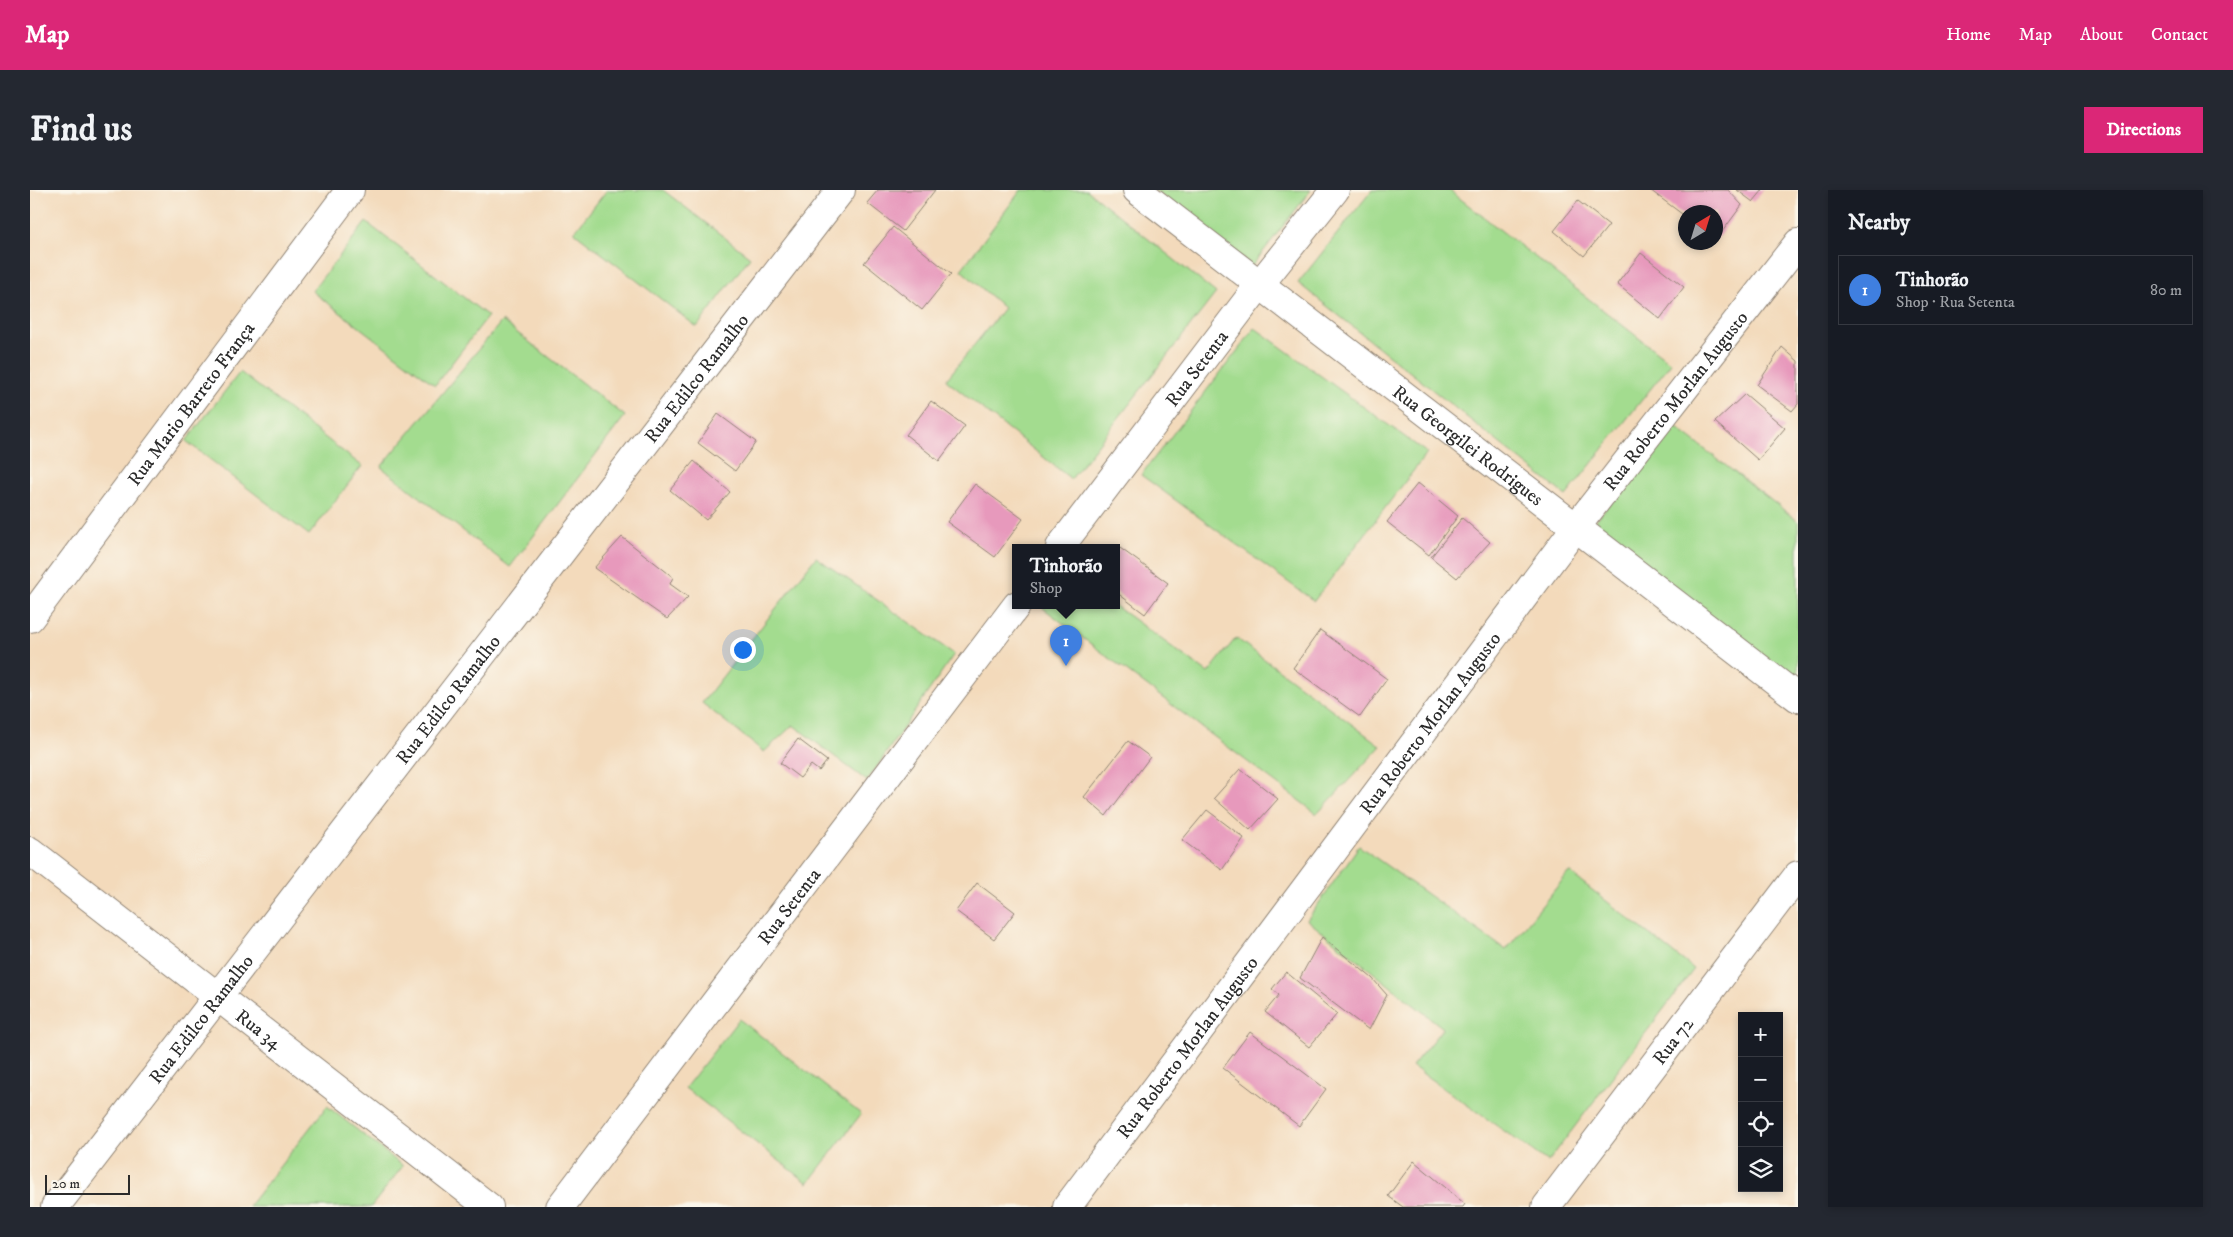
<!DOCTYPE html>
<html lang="en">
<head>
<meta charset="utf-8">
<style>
	:root { --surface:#171b24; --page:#242831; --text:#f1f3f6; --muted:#9ea1a6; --line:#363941; --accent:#db2777 }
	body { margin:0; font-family:"IM FELL DW Pica",serif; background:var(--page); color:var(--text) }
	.controls { position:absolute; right:15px; bottom:15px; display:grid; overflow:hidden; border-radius:0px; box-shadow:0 2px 8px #0003 }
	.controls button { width:45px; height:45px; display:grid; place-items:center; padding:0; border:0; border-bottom:1px solid var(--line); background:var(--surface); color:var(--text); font:25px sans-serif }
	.compass { position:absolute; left:1648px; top:15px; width:45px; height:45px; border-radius:50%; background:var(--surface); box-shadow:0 2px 8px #0003; rotate:38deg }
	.scale { position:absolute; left:15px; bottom:12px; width:85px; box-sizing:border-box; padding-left:5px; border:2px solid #2b2b2b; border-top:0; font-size:14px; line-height:18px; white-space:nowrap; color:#2b2b2b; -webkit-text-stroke:4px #fbf7ec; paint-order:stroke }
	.you { position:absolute; left:712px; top:459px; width:18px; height:18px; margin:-12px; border:4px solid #fff; border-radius:50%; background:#1a73e8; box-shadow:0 0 0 8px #1a73e833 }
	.badge { display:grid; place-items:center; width:32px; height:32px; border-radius:50%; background:var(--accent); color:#fff; font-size:16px; font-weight:700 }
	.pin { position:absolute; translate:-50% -41px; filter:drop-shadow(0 1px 2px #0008) }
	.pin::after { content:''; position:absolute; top:26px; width:18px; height:15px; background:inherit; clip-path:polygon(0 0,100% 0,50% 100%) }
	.popup { position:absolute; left:982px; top:354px; width:108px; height:65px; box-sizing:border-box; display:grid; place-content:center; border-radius:0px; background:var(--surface); filter:drop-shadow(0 1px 4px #0005); font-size:16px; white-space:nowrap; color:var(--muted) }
	.popup b { font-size:19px; color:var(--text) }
	.popup::after { content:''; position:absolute; left:50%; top:100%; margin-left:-10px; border:10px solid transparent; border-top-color:var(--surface) }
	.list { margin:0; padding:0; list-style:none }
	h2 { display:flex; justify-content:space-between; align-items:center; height:65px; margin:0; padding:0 20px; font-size:21px }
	h2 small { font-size:16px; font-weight:400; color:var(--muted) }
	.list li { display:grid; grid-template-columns:32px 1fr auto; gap:15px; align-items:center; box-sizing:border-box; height:70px; margin:0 10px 10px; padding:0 10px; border:1px solid var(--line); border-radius:0px }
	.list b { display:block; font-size:19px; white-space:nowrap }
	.list p { margin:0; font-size:16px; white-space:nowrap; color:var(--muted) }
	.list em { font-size:16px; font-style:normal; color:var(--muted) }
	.icon { flex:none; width:28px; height:28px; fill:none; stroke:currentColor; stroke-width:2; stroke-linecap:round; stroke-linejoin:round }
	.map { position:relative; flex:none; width:1768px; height:1017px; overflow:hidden; border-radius:0px }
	header { display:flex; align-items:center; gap:30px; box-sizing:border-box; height:70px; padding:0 25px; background:var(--accent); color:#fff }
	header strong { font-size:24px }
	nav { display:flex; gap:28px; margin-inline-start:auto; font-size:18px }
	.intro { display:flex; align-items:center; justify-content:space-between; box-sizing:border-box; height:120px; padding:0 30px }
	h1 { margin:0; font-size:35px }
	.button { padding:12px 22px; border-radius:0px; background:var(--accent); color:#fff; font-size:18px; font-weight:700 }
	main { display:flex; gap:30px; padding:0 30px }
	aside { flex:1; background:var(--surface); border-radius:0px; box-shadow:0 2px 8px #0003 }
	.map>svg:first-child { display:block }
</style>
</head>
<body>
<header>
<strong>Map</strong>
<nav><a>Home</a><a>Map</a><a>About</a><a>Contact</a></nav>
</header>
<div class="intro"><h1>Find us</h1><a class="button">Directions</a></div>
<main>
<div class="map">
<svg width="1768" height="1017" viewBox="0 0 1768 1017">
	<rect width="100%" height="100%" fill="#fbf7ec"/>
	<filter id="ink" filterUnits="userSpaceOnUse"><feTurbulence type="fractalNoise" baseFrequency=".02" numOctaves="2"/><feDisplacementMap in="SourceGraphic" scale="10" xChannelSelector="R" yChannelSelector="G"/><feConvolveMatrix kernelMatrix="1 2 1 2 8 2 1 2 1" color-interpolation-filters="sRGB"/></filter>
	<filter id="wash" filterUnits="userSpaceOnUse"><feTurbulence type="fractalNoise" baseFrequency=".0096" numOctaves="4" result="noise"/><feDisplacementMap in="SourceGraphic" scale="20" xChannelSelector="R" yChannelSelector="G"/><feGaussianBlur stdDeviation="1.12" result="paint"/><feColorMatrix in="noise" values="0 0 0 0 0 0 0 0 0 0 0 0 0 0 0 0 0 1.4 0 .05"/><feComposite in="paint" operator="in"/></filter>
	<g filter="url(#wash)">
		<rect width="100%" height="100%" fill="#f3dabb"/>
		<path fill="#a3dc8f" stroke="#67845d" d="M577 0H633L720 67 667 137 544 42Z
			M991 0H1057L1186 103 1041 289 916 190 974 118 931 80Z
			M1124 0H1281L1222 76Z
			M1342 0H1419L1641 173 1536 306 1268 93Z
			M336 32 458 126 405 195 282 101Z
			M472 131 595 226 480 377 351 277Z
			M1225 138 1397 263 1284 411 1111 285Z
			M210 182 332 276 279 345 156 251Z
			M1643 235 1768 331V498L1563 334Z
			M786 367 924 464 837 591 763 535 734 562 672 513Z
			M1009 415H1084L1178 483 1206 448 1351 556 1287 624Z
			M1329 656 1476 760 1539 682 1664 779 1518 972 1382 876 1413 838 1277 730Z
			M709 829 831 924 778 993 655 898Z
			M297 916 373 976 341 1017H218Z"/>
		<g id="blocks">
			<path fill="#e799bc" d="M848 0H905L873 41 837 13Z
				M1620 0H1698L1712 15 1686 50V22H1656V27Z
				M1707 0H1733L1723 12Z
				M1548 11 1579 35 1554 66 1524 41Z
				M863 37 921 84 892 120 834 73Z
				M1611 63 1654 97 1630 129 1587 94Z
				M1752 157 1768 171V214L1762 221 1727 195Z
				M1715 204 1755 238 1728 270 1685 232Z
				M901 211 935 236 909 271 876 245Z
				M688 224 726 252 705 281 668 253Z
				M664 271 700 302 676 330 640 300Z
				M1388 293 1428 326 1399 365 1357 332Z
				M945 294 993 329 965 367 917 332Z
				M1432 328 1460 352 1427 388 1401 367Z
				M592 347 643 387 640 394 658 407 637 429 564 378Z
				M1090 358 1138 393 1115 424 1086 402V363Z
				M1290 440 1357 489 1330 527 1263 478Z
				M768 549 797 571 789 581 781 575 770 588 750 573Z
				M1098 551 1120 567 1076 626 1054 607Z
				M1210 579 1248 609 1220 640 1184 608Z
				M1177 620 1214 648 1192 680 1152 650Z
				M947 693 985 722 964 749 926 721Z
				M1292 747 1342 788 1357 805 1339 840 1270 788Z
				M1256 782 1307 824 1279 857 1235 822 1249 805 1242 799Z
				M1220 842 1296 899 1269 936 1193 878Z
				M1384 971 1435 1014 1433 1017H1373L1358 1006Z"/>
		</g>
	</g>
	<g filter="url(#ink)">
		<use href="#blocks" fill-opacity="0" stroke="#8f8273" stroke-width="1"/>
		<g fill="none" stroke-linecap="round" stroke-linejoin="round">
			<g stroke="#8f8273" stroke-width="30">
				<g id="street">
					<path id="s1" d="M1107 0 1768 508"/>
					<path id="s2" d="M1030 357 1230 94 1305 0"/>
					<path id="s3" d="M0 428 320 0"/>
					<path id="s4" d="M25 1017 811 0"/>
					<path id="s5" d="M530 1017 987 415"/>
					<path id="s6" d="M1037 1017 1546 337 1768 53"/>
					<path id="s7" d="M1516 1017 1768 685"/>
				</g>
			</g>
			<g stroke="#8f8273" stroke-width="30">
				<g id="secondary">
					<path id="s8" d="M0 661 459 1017"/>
				</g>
			</g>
			<use href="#street" stroke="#fff" stroke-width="28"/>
			<use href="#secondary" stroke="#fff" stroke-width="28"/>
		</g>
	</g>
	<g text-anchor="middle" stroke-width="4" stroke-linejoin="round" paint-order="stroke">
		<g font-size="19" fill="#2b2b2b" stroke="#fbf7ec">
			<text dy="7" stroke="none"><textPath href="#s2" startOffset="225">Rua Setenta</textPath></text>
			<text dy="7" stroke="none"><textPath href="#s4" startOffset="1048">Rua Edilco Ramalho</textPath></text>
			<text dy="7" stroke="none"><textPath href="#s6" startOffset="1010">Rua Roberto Morlan Augusto</textPath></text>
			<text dy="7" stroke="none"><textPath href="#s3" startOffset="268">Rua Mario Barreto França</textPath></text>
			<text dy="7" stroke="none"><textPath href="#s1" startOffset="418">Rua Georgilei Rodrigues</textPath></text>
			<text dy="7" stroke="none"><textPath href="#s4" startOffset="642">Rua Edilco Ramalho</textPath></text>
			<text dy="7" stroke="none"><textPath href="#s6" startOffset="605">Rua Roberto Morlan Augusto</textPath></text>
			<text dy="7" stroke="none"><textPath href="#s5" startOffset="378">Rua Setenta</textPath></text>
			<text dy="7" stroke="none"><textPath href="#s4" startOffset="238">Rua Edilco Ramalho</textPath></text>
			<text dy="7" stroke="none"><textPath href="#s8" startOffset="290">Rua 34</textPath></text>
			<text dy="7" stroke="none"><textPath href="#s7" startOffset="209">Rua 72</textPath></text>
			<text dy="7" stroke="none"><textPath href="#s6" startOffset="200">Rua Roberto Morlan Augusto</textPath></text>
		</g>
	</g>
</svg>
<div class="controls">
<button>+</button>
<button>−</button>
<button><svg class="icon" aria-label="locate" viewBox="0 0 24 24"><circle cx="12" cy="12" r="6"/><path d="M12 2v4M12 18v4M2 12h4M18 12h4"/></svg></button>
<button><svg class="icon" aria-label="layers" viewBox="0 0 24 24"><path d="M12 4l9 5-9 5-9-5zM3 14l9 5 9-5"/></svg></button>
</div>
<svg class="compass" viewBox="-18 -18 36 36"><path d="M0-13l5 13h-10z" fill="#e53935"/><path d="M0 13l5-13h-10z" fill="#9ea1a6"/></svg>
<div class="scale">20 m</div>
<div class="you"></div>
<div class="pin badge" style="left:1036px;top:476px;background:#3f7fe0">1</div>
<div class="popup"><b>Tinhorão</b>Shop</div>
</div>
<aside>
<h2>Nearby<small></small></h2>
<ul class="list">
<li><span class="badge" style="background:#3f7fe0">1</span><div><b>Tinhorão</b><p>Shop · Rua Setenta</p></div><em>80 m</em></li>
</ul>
</aside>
</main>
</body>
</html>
